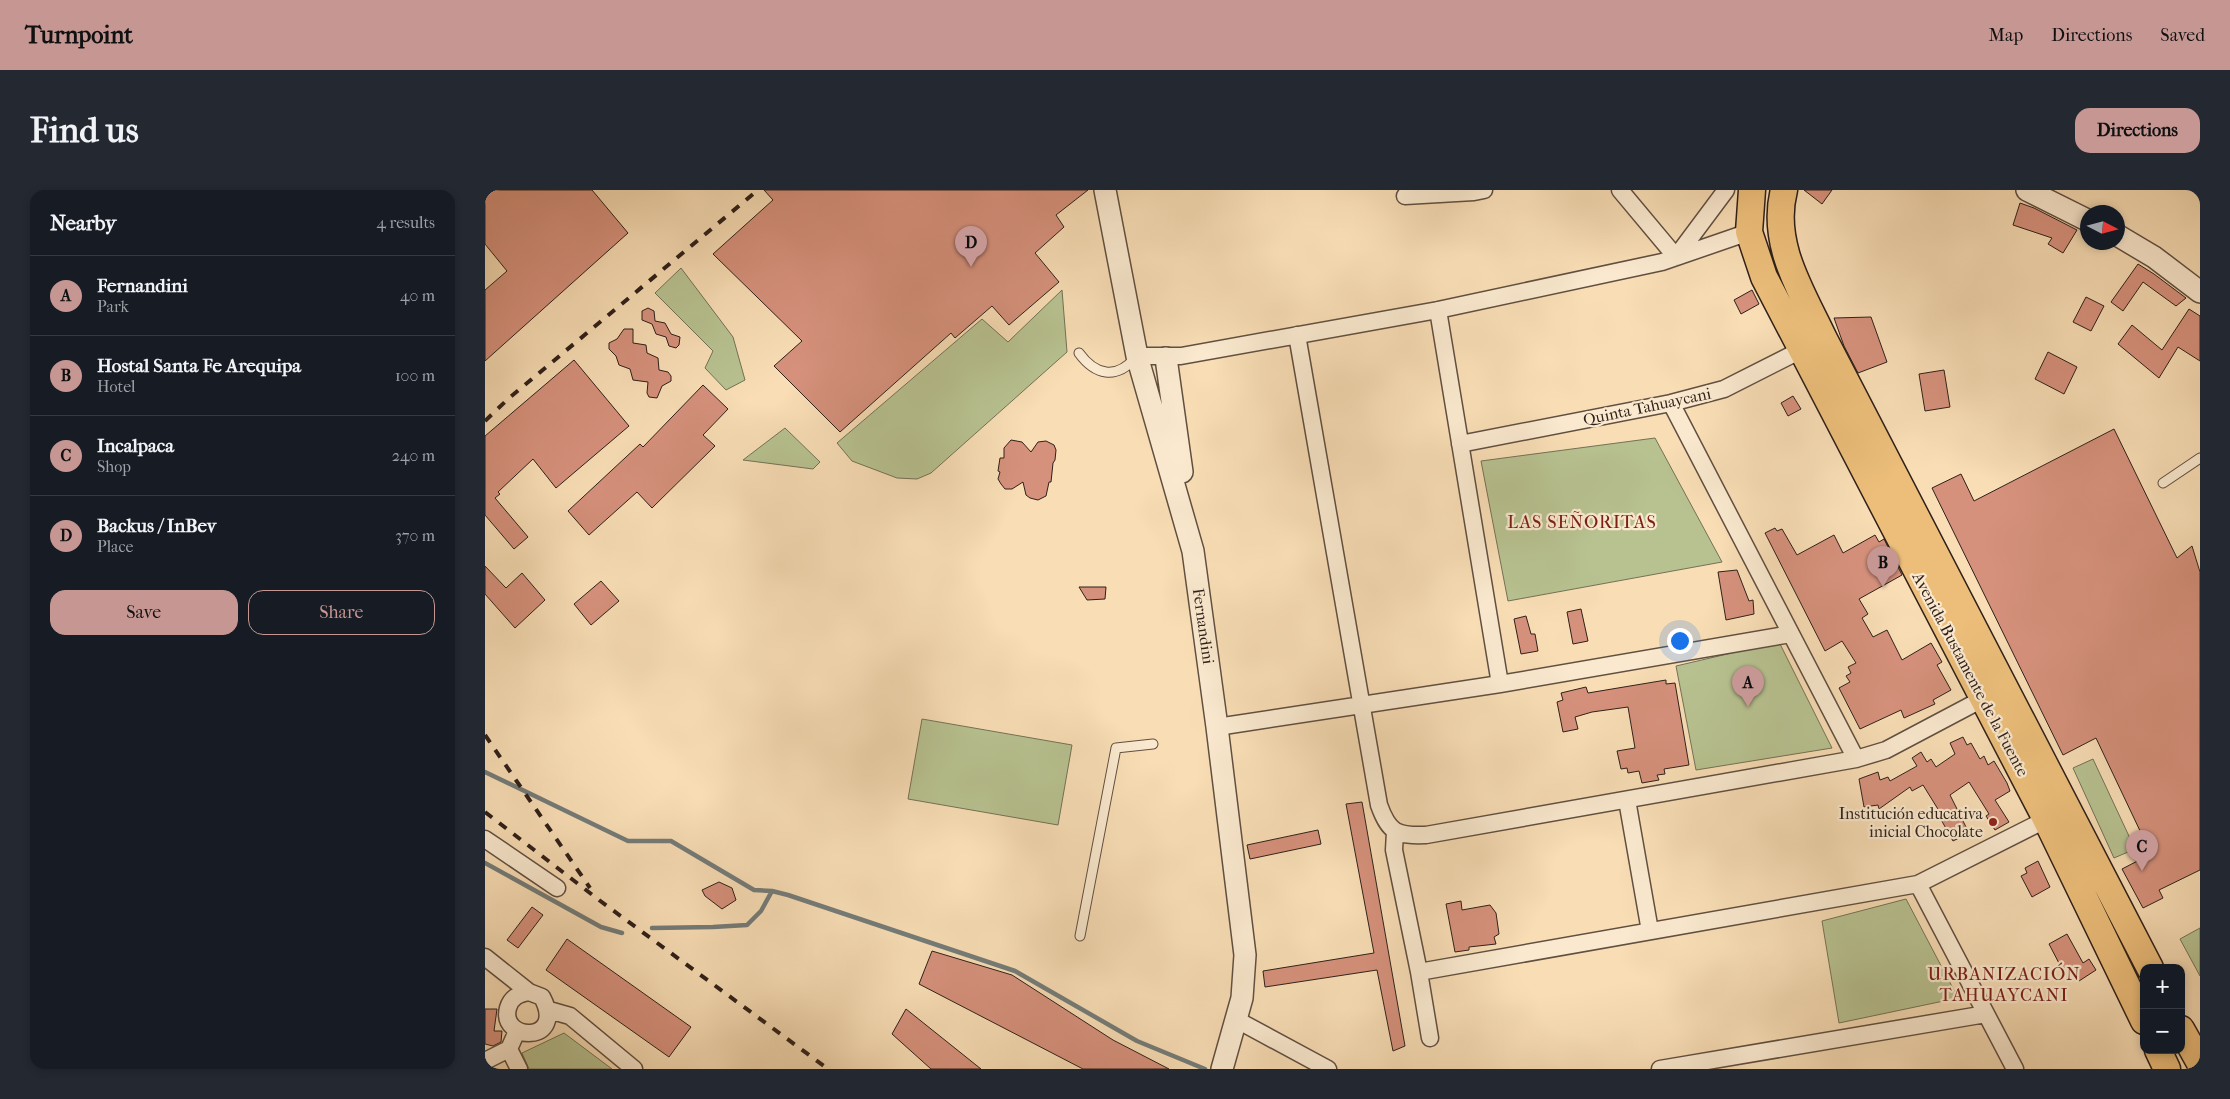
<!DOCTYPE html>
<html lang="en">
<head>
<meta charset="utf-8">
<style>
	:root { --surface:#171b24; --page:#242831; --text:#f1f3f6; --muted:#9ea1a6; --line:#363941; --accent:#c59692 }
	body { margin:0; font-family:"IM FELL French Canon",serif; background:var(--page); color:var(--text) }
	.controls { position:absolute; right:15px; bottom:15px; display:grid; overflow:hidden; border-radius:10px; box-shadow:0 2px 8px #0003 }
	.controls button { width:45px; height:45px; display:grid; place-items:center; padding:0; border:0; border-bottom:1px solid var(--line); background:var(--surface); color:var(--text); font:25px sans-serif }
	.compass { position:absolute; left:1595px; top:15px; width:45px; height:45px; border-radius:50%; background:var(--surface); box-shadow:0 2px 8px #0003; rotate:96deg }
	.you { position:absolute; left:1194px; top:450px; width:18px; height:18px; margin:-12px; border:4px solid #fff; border-radius:50%; background:#1a73e8; box-shadow:0 0 0 8px #1a73e833 }
	.badge { display:grid; place-items:center; width:32px; height:32px; border-radius:50%; background:var(--accent); color:#111; font-size:16px; font-weight:700 }
	.pin { position:absolute; translate:-50% -41px; filter:drop-shadow(0 1px 2px #0008) }
	.pin::after { content:''; position:absolute; top:26px; width:18px; height:15px; background:inherit; clip-path:polygon(0 0,100% 0,50% 100%) }
	.list { margin:0; padding:0; list-style:none }
	h2 { display:flex; justify-content:space-between; align-items:center; height:65px; margin:0; padding:0 20px; font-size:21px }
	h2 small { font-size:16px; font-weight:400; color:var(--muted) }
	.list li { display:grid; grid-template-columns:32px 1fr auto; gap:15px; align-items:center; box-sizing:border-box; height:80px; padding:0 20px; border-top:1px solid var(--line) }
	.list b { display:block; font-size:19px; white-space:nowrap }
	.list p { margin:0; font-size:16px; white-space:nowrap; color:var(--muted) }
	.list em { font-size:16px; font-style:normal; color:var(--muted) }
	.actions { display:flex; gap:10px; padding:15px 20px }
	.actions a { flex:1; padding:11px 0; border:1px solid var(--accent); border-radius:15px; text-align:center; font-size:18px; color:var(--accent) }
	.actions .main { background:var(--accent); color:#111 }
	.map { position:relative; flex:none; width:1715px; height:879px; overflow:hidden; border-radius:15px }
	header { display:flex; align-items:center; gap:30px; box-sizing:border-box; height:70px; padding:0 25px; background:var(--accent); color:#111 }
	header strong { font-size:24px }
	nav { display:flex; gap:28px; margin-inline-start:auto; font-size:18px }
	.intro { display:flex; align-items:center; justify-content:space-between; box-sizing:border-box; height:120px; padding:0 30px }
	h1 { margin:0; font-size:35px }
	.button { padding:12px 22px; border-radius:15px; background:var(--accent); color:#111; font-size:18px; font-weight:700 }
	main { display:flex; gap:30px; padding:0 30px }
	aside { flex:1; background:var(--surface); border-radius:15px; box-shadow:0 2px 8px #0003 }
	.map>svg:first-child { display:block }
</style>
</head>
<body>
<header>
<strong>Turnpoint</strong>
<nav><a>Map</a><a>Directions</a><a>Saved</a></nav>
</header>
<div class="intro"><h1>Find us</h1><a class="button">Directions</a></div>
<main>
<aside>
<h2>Nearby<small>4 results</small></h2>
<ul class="list">
<li><span class="badge">A</span><div><b>Fernandini</b><p>Park</p></div><em>40 m</em></li>
<li><span class="badge">B</span><div><b>Hostal Santa Fe Arequipa</b><p>Hotel</p></div><em>100 m</em></li>
<li><span class="badge">C</span><div><b>Incalpaca</b><p>Shop</p></div><em>240 m</em></li>
<li><span class="badge">D</span><div><b>Backus / InBev</b><p>Place</p></div><em>370 m</em></li>
</ul>
<div class="actions"><a class="main">Save</a><a>Share</a></div>
</aside>
<div class="map">
<svg width="1715" height="879" viewBox="0 0 1715 879">
	<rect width="100%" height="100%" fill="#f8ddb5"/>
	<filter id="stains"><feTurbulence type="fractalNoise" baseFrequency=".004" numOctaves="4"/><feColorMatrix values="0 0 0 0 .2 0 0 0 0 .09 0 0 0 0 .02 0 0 0 .5 -.17"/></filter>
	<radialGradient id="worn" r=".72"><stop offset=".6" stop-color="#630" stop-opacity="0"/><stop offset="1" stop-color="#630" stop-opacity=".3"/></radialGradient>
	<path fill="#b8c291" stroke="#747156" d="M196 78 248 147 260 190 241 200 220 178 228 161 170 103Z
		M577 100 582 162 446 283 432 289 412 288 367 271 352 253 497 129 523 152Z
		M300 238 335 272 328 279 258 270Z
		M1170 248 1237 372 1023 411 996 271Z
		M1294 452 1347 558 1211 580 1191 476Z
		M437 529 587 555 573 635 423 609Z
		M1608 569 1650 659 1629 668 1588 578Z
		M1421 709 1473 808 1354 833 1337 731Z
		M1715 738V786L1695 749Z
		M79 843 127 879H44L37 863Z"/>
	<g fill="none" stroke-linecap="round" stroke-linejoin="round">
		<path stroke="#747c79" stroke-width="4.5" d="M0 582 143 651H186L269 700 287 701 303 705 530 781 652 851 720 879
			M0 673 116 737 137 743
			M167 738 228 737 262 735 276 721 287 701"/>
	</g>
	<path fill="#d6917c" stroke="#2f201a" d="M8 0H107L143 43 0 171V100L22 81 0 54V7Z
		M279 0H603L571 25 579 37 550 63 574 92 524 135 507 116 470 148 466 143 355 242 289 176 317 151 228 64 288 10Z
		M1319 0H1347L1337 14Z
		M1535 13 1549 18 1592 40 1578 63 1563 54 1567 48 1528 35Z
		M1653 74 1669 84 1701 108 1691 116 1658 92 1638 121 1626 112Z
		M1267 100 1274 114 1256 124 1249 110Z
		M1601 107 1619 116 1606 141 1588 132Z
		M163 118 169 121 170 131 180 133 186 144 195 147 194 155 191 158 184 156 181 147 171 144 167 134 157 130V121Z
		M1704 119 1715 126V171L1693 157 1674 188 1633 154 1647 135 1677 160Z
		M1386 127 1402 172 1373 183 1359 156 1349 128Z
		M139 139H148V153L161 155 162 163 173 168 174 180 183 182 186 186V191L177 196 172 208 164 207 162 203 163 192 148 190 145 179 134 175 131 166 124 159V153L132 149Z
		M1563 162 1592 177 1579 204 1550 189Z
		M89 170 144 236 71 298 48 269 13 302 15 304 10 308 43 347 29 359 0 325V246Z
		M1459 180 1465 217 1440 221 1434 184Z
		M218 195 243 219 218 245 230 256 167 318 152 302 104 345 83 321 155 254 158 257Z
		M1308 206 1316 219 1303 226 1296 213Z
		M1629 239 1692 368 1707 356 1715 382V680L1674 700 1678 708 1658 718 1637 679 1666 664 1611 548 1578 565 1447 298 1476 284 1489 311Z
		M526 250 537 252 546 262 553 252 561 251 569 255 571 260 570 270 568 273 566 292H564L561 306 553 310 545 308 541 305 538 292 527 299H520L516 294 513 289 515 282 513 281 515 268H519V258Z
		M1290 338 1292 341 1297 339 1312 365 1349 345 1358 363 1390 345 1394 352 1399 349 1417 385 1374 409 1383 424 1377 428 1388 447 1402 440 1417 470 1446 453 1457 472 1452 475 1466 500 1448 510 1450 514 1419 528 1416 520 1375 539 1354 498 1365 492 1361 486 1366 483 1363 477 1371 473 1357 451 1340 461 1280 343Z
		M0 376 21 398 37 383 60 410 30 438 0 404Z
		M1252 380 1264 411 1268 410 1269 424 1241 430 1233 382Z
		M116 391 134 411 106 435 89 414Z
		M594 397H621L620 409 602 410Z
		M1096 419 1103 451 1088 454 1082 422Z
		M1041 426 1046 444H1050L1053 461 1036 464 1029 429Z
		M1181 490V494L1190 493 1204 575 1179 579 1180 584 1172 585 1174 590 1157 593 1154 581 1143 583 1142 578 1136 579 1132 561 1150 558 1143 517 1107 522 1090 527 1093 539 1078 542 1072 512 1078 510 1076 503 1101 497 1103 503Z
		M1478 547 1482 555 1486 553 1495 569 1499 566 1503 575 1509 571 1522 593 1525 601 1510 610 1524 632 1510 640 1501 626 1504 624 1484 592 1465 605 1484 643 1468 651 1454 626 1456 624 1438 595 1427 601 1425 597 1394 619 1393 615 1379 617 1374 589 1393 582 1395 590 1403 587 1405 591 1432 576 1427 568 1436 562 1442 572 1446 569 1451 577 1470 564 1465 553Z
		M877 612 920 856 908 861 892 780 780 797 778 781 889 763 861 614Z
		M833 640 836 654 765 669 762 655Z
		M1553 671 1565 697 1547 707 1536 686 1542 683 1540 678Z
		M234 692 247 698 251 710 237 719 220 706 217 700Z
		M976 711 977 720 1005 715 1011 723 1014 744 1009 747 1011 754 984 757V760L970 762 961 714Z
		M47 717 58 725 33 758 22 750Z
		M1582 744 1598 773 1604 769 1611 780 1594 791 1584 775 1577 779 1564 754Z
		M82 749 206 837 184 867 61 780Z
		M447 761 527 785 628 850 684 879H598L434 794Z
		M0 819H12L9 841H17L16 852 8 856 0 854Z
		M421 819 496 879H446L407 844Z"/>
	<g fill="none" stroke-linecap="round" stroke-linejoin="round">
		<g stroke="#614f41" stroke-width="11">
			<path id="service" d="M594 163C610 185 631 190 650 168
				M1678 293 1715 268
				M595 746 631 558 668 554"/>
		</g>
		<g stroke="#614f41" stroke-width="19">
			<path id="minor" d="M1135 0 1191 67
				M920 6 989 2 999 0
				M1191 67 1241 0
				M953 120 1015 494
				M812 145 894 615C904 643 912 646 941 645L1371 569 1401 560 1507 504
				M652 166H696L953 120 1177 72 1264 42
				M1186 213 1371 569
				M975 254 1186 213 1239 199 1324 156
				M732 537 1015 494 1306 444
				M1142 610 1165 741
				M910 642 909 660 934 782 945 848
				M0 649 72 698
				M1433 694 1530 879
				M0 767 44 802 57 807C82 854 14 852 23 818 26 807 34 804 44 802
				M934 782 1433 694 1568 626
				M64 820 85 826 149 879
				M752 830 843 879
				M24 859 34 879
				M0 871 24 859 32 841
				M1175 879 1501 824"/>
		</g>
		<g stroke="#614f41" stroke-width="24">
			<path id="tertiary" d="M620 0 652 166 708 361 732 537 760 765 757 808 737 879
				M1542 0 1602 30
				M1632 45 1669 67 1715 102
				M681 168 697 282"/>
		</g>
		<g stroke="#2f201a" stroke-width="29">
			<path id="primary" d="M1267 0 1264 42 1279 87 1561 629 1659 831
				M1299 0C1285 54 1317 102 1339 149L1665 778
				M1696 839 1715 873
				M1673 860 1682 879"/>
		</g>
		<use href="#service" stroke="#fae9cf" stroke-width="9"/>
		<use href="#minor" stroke="#fae9cf" stroke-width="16"/>
		<use href="#tertiary" stroke="#fae9cf" stroke-width="21"/>
		<use href="#primary" stroke="#ecbe7a" stroke-width="26"/>
		<path stroke="#2f201a" stroke-width="4" stroke-dasharray="9 9" stroke-linecap="butt" d="M0 231 23 209 273 0
			M0 545 105 698
			M0 622 114 710 343 879"/>
	</g>
	<circle fill="#8f2418" stroke="#fae9cf" stroke-width="2" cx="1508" cy="632" r="5"/>
	<g text-anchor="middle" stroke-width="4.5" stroke-linejoin="round" paint-order="stroke">
		<g font-size="16" fill="#2f201a" stroke="#fae9cf">
			<text transform="translate(1162 216) rotate(-12)" y="6">Quinta Tahuaycani</text>
			<text transform="translate(719 436) rotate(82)" y="6">Fernandini</text>
			<text transform="translate(1486 484) rotate(62)" y="6">Avenida Bustamente de la Fuente</text>
		</g>
		<g font-size="16" fill="#2f201a" stroke="#fae9cf" text-anchor="end">
			<text x="1498" y="629">Institución educativa<tspan x="1498" dy="18">inicial Chocolate</tspan></text>
		</g>
		<g font-size="18" letter-spacing="1" fill="#7a1f14" stroke="#fae9cf">
			<text x="1097" y="338">LAS SEÑORITAS</text>
			<text x="1519" y="790">URBANIZACIÓN<tspan x="1519" dy="21">TAHUAYCANI</tspan></text>
		</g>
	</g>
	<rect width="100%" height="100%" filter="url(#stains)"/>
	<rect width="100%" height="100%" fill="url(#worn)"/>
</svg>
<div class="controls">
<button>+</button>
<button>−</button>
</div>
<svg class="compass" viewBox="-18 -18 36 36"><path d="M0-13l5 13h-10z" fill="#e53935"/><path d="M0 13l5-13h-10z" fill="#9ea1a6"/></svg>
<div class="you"></div>
<div class="pin badge" style="left:1263px;top:517px">A</div>
<div class="pin badge" style="left:1398px;top:397px">B</div>
<div class="pin badge" style="left:1657px;top:681px">C</div>
<div class="pin badge" style="left:486px;top:77px">D</div>
</div>
</main>
</body>
</html>
